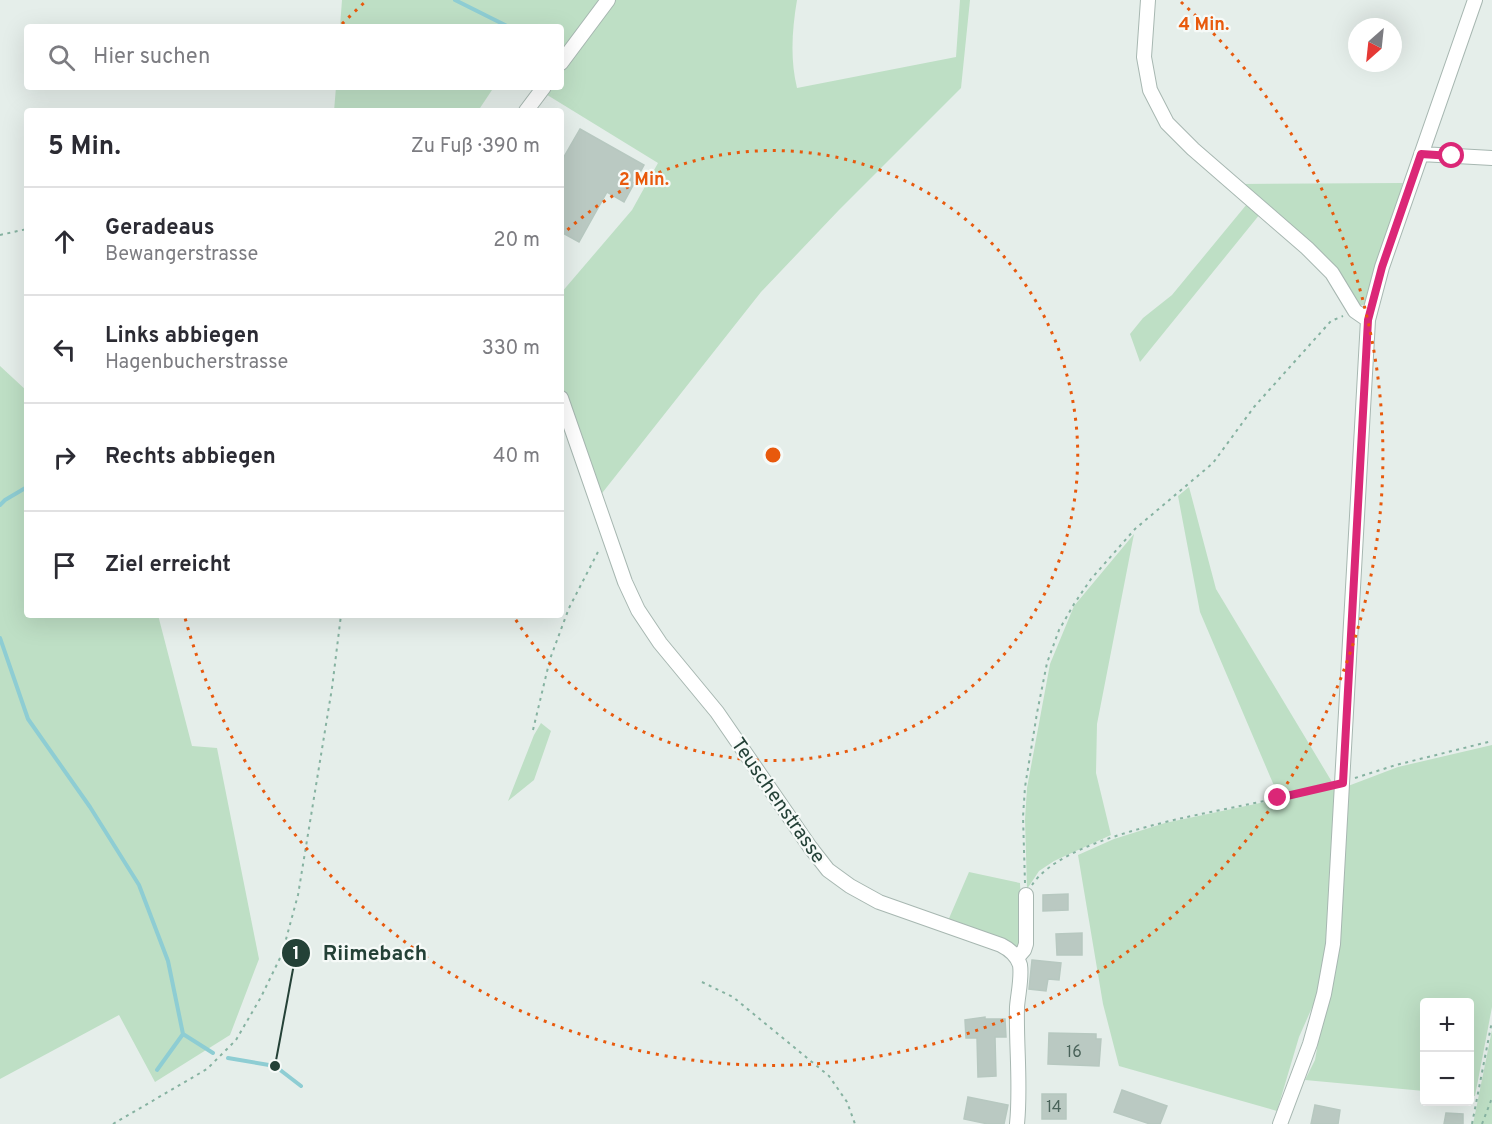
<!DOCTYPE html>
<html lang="de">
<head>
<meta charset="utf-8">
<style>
	:root { --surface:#fff; --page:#f2f2f3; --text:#2b2b33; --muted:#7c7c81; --line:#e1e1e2 }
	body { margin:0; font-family:Overpass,sans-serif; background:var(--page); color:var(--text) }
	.controls { position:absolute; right:18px; bottom:18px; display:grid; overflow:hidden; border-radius:6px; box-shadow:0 6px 24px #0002 }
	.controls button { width:54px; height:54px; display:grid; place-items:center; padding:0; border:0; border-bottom:2px solid var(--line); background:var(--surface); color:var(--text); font:30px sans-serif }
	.compass { position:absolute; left:1348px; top:18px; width:54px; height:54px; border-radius:50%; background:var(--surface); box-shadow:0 6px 24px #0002; rotate:207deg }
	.stop { position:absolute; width:18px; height:18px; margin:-14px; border:4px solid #db2777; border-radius:50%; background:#fff }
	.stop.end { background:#db2777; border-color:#fff; box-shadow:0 2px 6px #0008 }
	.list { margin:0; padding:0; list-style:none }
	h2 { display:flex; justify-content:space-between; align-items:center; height:78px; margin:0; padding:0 24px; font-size:26px }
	h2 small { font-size:20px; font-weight:400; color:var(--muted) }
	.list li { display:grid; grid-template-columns:39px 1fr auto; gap:18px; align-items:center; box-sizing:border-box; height:108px; padding:0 24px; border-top:2px solid var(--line) }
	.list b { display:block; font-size:22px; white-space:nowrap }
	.list p { margin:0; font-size:20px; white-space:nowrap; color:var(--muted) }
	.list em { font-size:20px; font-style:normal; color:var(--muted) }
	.icon { flex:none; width:33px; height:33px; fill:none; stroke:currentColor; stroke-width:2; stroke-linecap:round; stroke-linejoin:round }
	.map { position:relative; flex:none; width:1492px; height:1124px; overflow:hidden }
	.search { position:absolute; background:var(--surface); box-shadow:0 6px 24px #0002; left:24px; top:24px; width:540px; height:66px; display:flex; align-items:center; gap:15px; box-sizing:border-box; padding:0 21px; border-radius:6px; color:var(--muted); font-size:22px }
	.panel { position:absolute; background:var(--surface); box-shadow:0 6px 24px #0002; left:24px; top:108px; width:540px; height:510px; border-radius:6px }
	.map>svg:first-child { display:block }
</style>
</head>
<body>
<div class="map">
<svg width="1492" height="1124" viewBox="0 0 1492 1124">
	<rect width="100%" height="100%" fill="#e5eeea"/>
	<path fill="#bedfc5" d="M342 0H606L561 63V27H340Z
		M613 0H797C792 30 790 59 797 88L956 57 960 0H970L961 88 839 210 761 292 599 497 561 391V293L632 210 658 163 544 93 549 87H561V70Z
		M336 87H494L478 111H334Z
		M1403 183 1365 304 1358 307 1237 184Z
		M1247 204 1260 214 1140 362 1130 334 1143 318 1172 295Z
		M0 366 27 391V615H158L192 746 217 748 259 959 230 1035 155 1082 119 1015 0 1079Z
		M1189 487 1216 589 1332 782 1278 795 1200 612 1178 496Z
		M1134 534 1097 724 1096 773 1111 835 1054 861 1039 871 1027 889 1025 819 1027 788 1050 664 1074 606Z
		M541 723 551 731 534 780 508 801 534 735Z
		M1492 745V1007L1475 1096 1470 1095V1002H1424V1091L1305 1080 1315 1060 1321 1026 1348 786 1398 767Z
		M1337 787 1326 942 1318 994 1299 1037 1277 1111 1119 1066 1103 1004 1078 855 1114 839 1165 823Z
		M969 872 1020 883 1023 938 1019 949 947 923Z
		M1492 1030V1124H1473Z"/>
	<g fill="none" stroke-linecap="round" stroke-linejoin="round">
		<path stroke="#8ecdd3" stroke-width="4" d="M455 0 509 27
			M0 505 5 500 27 487
			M0 638 28 719 90 807 139 885 168 961 183 1034 213 1053
			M228 1058 275 1066 301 1086
			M157 1070 183 1034"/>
	</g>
	<path fill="#bac9c2" stroke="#b7c8c0" stroke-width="1.5" d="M580 129 644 165 624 202 607 192 579 242 561 232V162Z
		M1068 894V910L1043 911V895Z
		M1082 933V955H1057L1056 934Z
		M1032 960 1061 963 1059 980 1048 979 1046 991 1029 989Z
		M985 1017V1019H1005L1006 1037H995L996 1076 978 1077 977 1038H966L965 1020Z
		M1049 1033 1096 1034V1039H1101L1099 1066 1048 1064Z
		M1122 1090 1167 1106 1160 1124H1150L1114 1112Z
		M1042 1094H1066V1119H1042Z
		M968 1097 1008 1105 1004 1124H988L964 1119Z
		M1315 1105 1340 1110 1338 1124H1311Z
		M1446 1113 1463 1114V1124H1444Z"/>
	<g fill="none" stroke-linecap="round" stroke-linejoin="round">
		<g stroke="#a7b7b1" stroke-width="16">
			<path id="minor" d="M1148 0 1144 57 1150 90 1167 123 1193 149 1307 248 1332 273 1355 311 1368 320
				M561 63 608 0
				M526 111 544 87
				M1421 154 1492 158
				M561 398 625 582 638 610 660 643 717 712 810 847 828 870 850 886 879 902 1001 945C1009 949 1017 955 1020 965 1022 978 1018 994 1017 1007 1016 1046 1021 1085 1017 1124
				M1017 958 1024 950 1026 944V895
				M1280 1124 1310 1044 1324 994 1333 944 1368 320 1382 267 1475 0"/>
		</g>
		<path stroke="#86b2a1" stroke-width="2" stroke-dasharray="3 4.5" stroke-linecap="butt" d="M0 235 27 229
			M533 730 550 659 569 608 600 548
			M1355 778 1396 765 1492 741
			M1025 883 1023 817 1025 787 1037 713 1047 663 1059 630 1074 604 1091 579 1135 529 1213 463 1254 407 1331 321 1343 316
			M1032 885C1062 839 1187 817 1240 806 1270 800 1300 793 1330 786
			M702 982 733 997 829 1076 847 1102 855 1124
			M113 1124 207 1069 236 1040 261 997 282 954 298 895 332 688 341 615
			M1472 1124 1492 1021
			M1482 1124 1492 1098"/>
		<use href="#minor" stroke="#fff" stroke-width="14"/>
	</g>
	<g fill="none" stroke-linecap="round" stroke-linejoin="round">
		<path stroke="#db2777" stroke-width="8" d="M1278 798 1343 783 1368 320 1382 267 1421 154 1452 156"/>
	</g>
	<g fill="none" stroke="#e8590c" stroke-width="3" stroke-dasharray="3 6">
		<path d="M561 236A305 305 0 1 1 514 617"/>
		<path d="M342 24A610 610 0 0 1 365 2M1181 2A610 610 0 1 1 185 618"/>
	</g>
	<g text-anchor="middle" stroke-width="4.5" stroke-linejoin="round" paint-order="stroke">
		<g font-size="16" fill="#4a635a">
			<text x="1074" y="1057">16</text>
			<text x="1054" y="1112">14</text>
		</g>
		<g font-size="20" fill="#244137" stroke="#f6faf8">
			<text transform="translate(779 800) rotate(55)" y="7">Teuschenstrasse</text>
		</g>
	</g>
	<circle cx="773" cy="455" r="9" fill="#e8590c" stroke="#f6faf8" stroke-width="3"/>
	<g font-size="18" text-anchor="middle" font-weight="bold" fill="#e8590c" stroke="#f6faf8" stroke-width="4.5" stroke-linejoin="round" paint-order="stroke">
		<text x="1204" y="30">4 Min.</text>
		<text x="644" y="185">2 Min.</text>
	</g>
	<path fill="none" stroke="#244137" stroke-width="2" d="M275 1066L296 953"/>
	<g fill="#244137" stroke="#f6faf8" stroke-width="2">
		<circle cx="275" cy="1066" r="6"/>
		<circle cx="296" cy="953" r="15"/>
	</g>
	<g font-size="18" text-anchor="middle" font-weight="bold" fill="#fff">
		<text x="296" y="959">1</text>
	</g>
	<g font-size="21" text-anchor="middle" font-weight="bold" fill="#244137" stroke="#f6faf8" stroke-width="4.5" stroke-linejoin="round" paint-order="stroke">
		<text x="375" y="960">Riimebach</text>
	</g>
</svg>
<div class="controls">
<button>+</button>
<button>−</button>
</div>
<svg class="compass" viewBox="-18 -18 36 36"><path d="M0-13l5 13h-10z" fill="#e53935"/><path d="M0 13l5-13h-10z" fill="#7c7c81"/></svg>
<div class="stop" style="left:1452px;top:156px"></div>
<div class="stop end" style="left:1278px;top:798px"></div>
<div class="search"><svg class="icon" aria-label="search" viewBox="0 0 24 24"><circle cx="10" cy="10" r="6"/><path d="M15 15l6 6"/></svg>Hier suchen</div>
<section class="panel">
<h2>5 Min.<small>Zu Fuß · 390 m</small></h2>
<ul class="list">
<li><svg class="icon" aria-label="ahead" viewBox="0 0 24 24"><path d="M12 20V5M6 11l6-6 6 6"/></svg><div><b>Geradeaus</b><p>Bewangerstrasse</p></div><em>20 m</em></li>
<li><svg class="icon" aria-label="left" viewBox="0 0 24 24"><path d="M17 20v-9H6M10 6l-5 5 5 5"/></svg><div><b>Links abbiegen</b><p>Hagenbucherstrasse</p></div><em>330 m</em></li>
<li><svg class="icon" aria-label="right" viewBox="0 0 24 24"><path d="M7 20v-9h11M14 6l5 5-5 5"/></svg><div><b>Rechts abbiegen</b></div><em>40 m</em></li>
<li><svg class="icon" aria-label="arrive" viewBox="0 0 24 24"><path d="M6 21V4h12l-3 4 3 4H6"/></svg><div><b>Ziel erreicht</b></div></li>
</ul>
</section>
</div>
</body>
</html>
